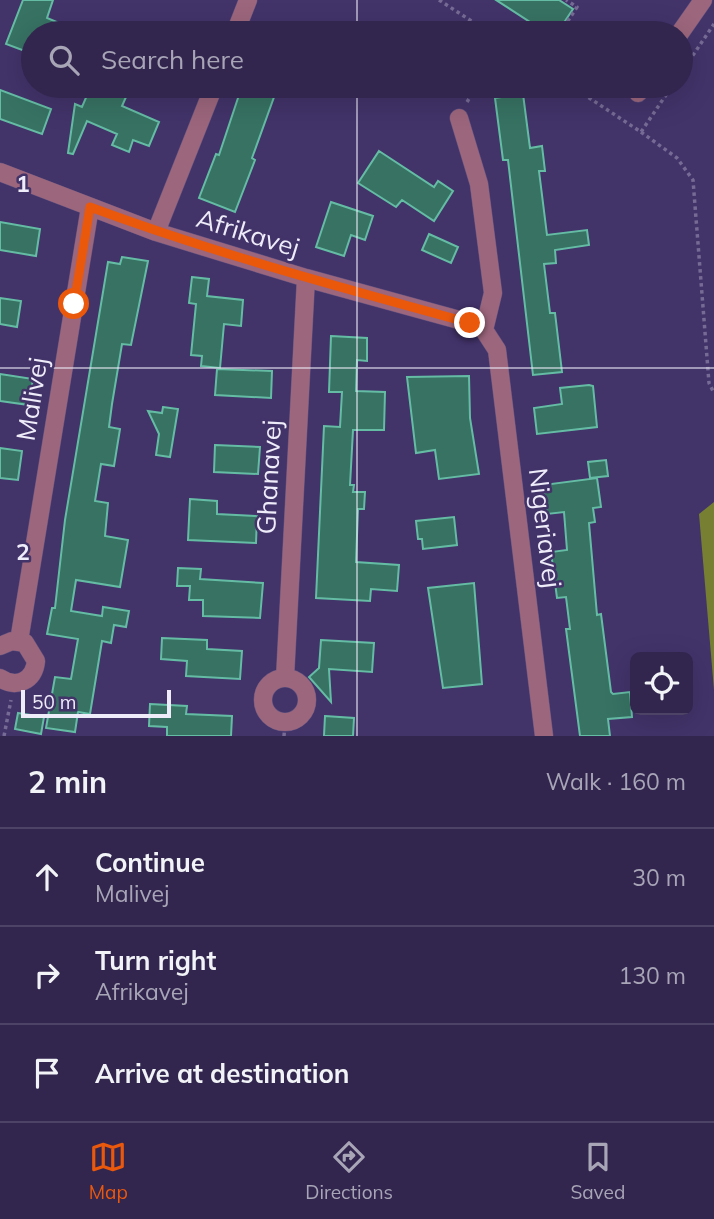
<!DOCTYPE html>
<html lang="en">
<head>
<meta charset="utf-8">
<style>
	:root { --surface:#32264f; --page:#3d3259; --text:#f1f3f6; --muted:#a8a5b7; --line:#4d4366; --accent:#ea580c }
	body { margin:0; font-family:Mulish,sans-serif; background:var(--page); color:var(--text) }
	.controls { position:absolute; right:21px; bottom:21px; display:grid; overflow:hidden; border-radius:10px; box-shadow:0 7px 28px #0002 }
	.controls button { width:63px; height:63px; display:grid; place-items:center; padding:0; border:0; border-bottom:2px solid var(--line); background:var(--surface); color:var(--text); font:35px sans-serif }
	.scale { position:absolute; left:21px; bottom:18px; width:150px; box-sizing:border-box; padding-left:7px; border:4px solid #efecfa; border-top:0; font-size:19px; line-height:24px; white-space:nowrap; color:#efecfa; -webkit-text-stroke:5px #423369; paint-order:stroke }
	.stop { position:absolute; width:21px; height:21px; margin:-16px; border:5px solid #ea580c; border-radius:50%; background:#fff }
	.stop.end { background:#ea580c; border-color:#fff; box-shadow:0 2px 7px #0008 }
	.list { margin:0; padding:0; list-style:none }
	h2 { display:flex; justify-content:space-between; align-items:center; height:91px; margin:0; padding:0 28px; font-size:30px }
	h2 small { font-size:23px; font-weight:400; color:var(--muted) }
	.list li { display:grid; grid-template-columns:46px 1fr auto; gap:21px; align-items:center; box-sizing:border-box; height:98px; padding:0 28px; border-top:2px solid var(--line) }
	.list b { display:block; font-size:26px; white-space:nowrap }
	.list p { margin:0; font-size:23px; white-space:nowrap; color:var(--muted) }
	.list em { font-size:23px; font-style:normal; color:var(--muted) }
	.icon { flex:none; width:38px; height:38px; fill:none; stroke:currentColor; stroke-width:2; stroke-linecap:round; stroke-linejoin:round }
	.map { position:relative; flex:none; width:714px; height:736px; overflow:hidden }
	.search { position:absolute; background:var(--surface); box-shadow:0 7px 28px #0002; left:21px; right:21px; top:21px; height:77px; display:flex; align-items:center; gap:18px; box-sizing:border-box; padding:0 24px; border-radius:38px; color:var(--muted); font-size:26px }
	.sheet { height:385px; background:var(--surface) }
	nav { display:flex; justify-content:space-around; align-items:center; box-sizing:border-box; height:98px; border-top:2px solid var(--line); background:var(--surface); font-size:19px; color:var(--muted) }
	nav a { display:grid; justify-items:center; gap:4px }
	nav .on { color:var(--accent) }
	.map>svg:first-child { display:block }
</style>
</head>
<body>
<div class="map">
<svg width="714" height="736" viewBox="0 0 714 736">
	<rect width="100%" height="100%" fill="#423369"/>
	<path fill="#777f33" d="M714 502V690L699 514Z"/>
	<path fill="#377263" stroke="#65bca5" stroke-width="2" d="M23 0H53L47 18 83 33H33V54L6 44Z
		M496 0H559L573 9 557 33H547Z
		M91 86 126 97 122 106 159 122 149 146 133 140 129 152 112 145 117 134 87 121 73 154 68 153 75 104 82 107Z
		M242 86H278L252 158 255 160 235 212 199 198 216 154 219 155Z
		M0 90 51 109 42 134 0 119Z
		M523 94 530 148 542 146 545 171H539L547 235 587 230 589 245 555 250 556 263 544 264 550 313H555L562 372 533 375 508 160H503L495 98Z
		M379 151 434 187 438 181 453 191 434 221 402 200 396 207 358 183Z
		M331 202 373 216 365 240 351 235 344 256 316 247Z
		M0 222 40 229 36 256 0 250Z
		M429 234 458 247 451 263 422 250Z
		M122 257 148 261 131 345 122 344 112 404 109 427 120 429 114 466 101 464 95 501 108 503 105 536 128 540 120 587 76 580 71 611 102 616 103 607 129 611 126 627 114 625 111 643 102 641 90 714 78 712 75 732 46 728 55 677 71 679 78 639 47 634 52 608H55L65 520 108 262 120 264Z
		M192 277 209 279 207 296 243 300 241 326 224 324 220 368 201 366 202 356 191 355 196 304 189 303Z
		M0 298 21 301 17 327 0 324Z
		M331 336 367 338V361L357 360 356 391 385 392 384 430H353L350 485H354L353 492H365L364 509H358L356 562 399 565 397 591 371 589 370 601 316 598 324 426 340 427 342 392H329Z
		M217 369 272 371 271 398 215 395Z
		M0 374 33 379 29 405 0 401Z
		M469 376 470 418 479 474 439 479 435 450 416 453 407 377Z
		M589 385 593 386 597 427 537 434 534 408 562 404 560 388Z
		M163 407 178 409 170 457 156 455 159 434 148 411 162 413Z
		M215 445 260 447 258 474 214 472Z
		M0 448 22 451 18 480 0 478Z
		M606 460 608 476 590 478 588 462Z
		M597 478 601 507 593 508 595 522 589 523 597 615 601 614 611 692 613 694 630 692 632 717 608 719 610 736H580L566 629H570L566 597 557 598 551 552 567 550 564 512 547 514 543 485Z
		M190 499 217 501V514L257 516 256 543 188 540Z
		M454 517 457 545 423 549 422 539H418L416 521Z
		M178 568 201 569 200 579 263 583 260 618 203 616V600H189L190 586H177Z
		M474 583 482 684 443 688 428 588Z
		M162 638 207 640V649L242 651 240 679 186 676 187 661 161 659Z
		M321 640 374 643 372 672 329 669 331 702 309 677 319 668Z
		M150 704 187 706 186 714 232 716 231 736H167V727L149 726Z
		M18 713 44 717 41 734 15 729Z
		M325 716 354 718 353 736H324Z"/>
	<g fill="none" stroke-linecap="round" stroke-linejoin="round">
		<g stroke="#5e5180" stroke-width="19">
			<path id="minor" d="M235 33 248 0
				M680 33 703 0
				M638 93 644 86
				M459 118 479 184 493 293 484 330
				M0 172 156 232 306 278 470 323 484 330 497 350 544 736
				M156 232 214 86
				M19 641 90 207
				M0 646 12 641 25 643 36 661C34 681 16 689 0 678
				M285 678 306 278
				M263 700a22 22 0 1 1 44 0a22 22 0 1 1-44 0Z"/>
		</g>
		<path stroke="#766b95" stroke-width="3.5" stroke-dasharray="3.5 3.5" stroke-linecap="butt" d="M439 0 490 33
			M560 33 577 7 566 0
			M681 73 714 24
			M571 86 641 132 672 86
			M467 102 477 86
			M641 132 677 158 693 180 709 383 714 393
			M4 736 11 700
			M284 736 285 722"/>
		<use href="#minor" stroke="#9c667c" stroke-width="18"/>
	</g>
	<g fill="none" stroke-linecap="round" stroke-linejoin="round">
		<path stroke="#ea580c" stroke-width="9" d="M74 304 90 207C214 253 342 288 470 323"/>
	</g>
	<path fill="none" stroke="#efecfa" stroke-width="2" stroke-opacity="0.55" d="M357 0V33M357 86V736M0 368H714"/>
	<g text-anchor="middle" stroke-width="5" stroke-linejoin="round" paint-order="stroke">
		<g font-size="26" fill="#efecfa" stroke="#423369">
			<text transform="translate(248 233) rotate(17)" y="9">Afrikavej</text>
			<text transform="translate(32 399) rotate(-81)" y="9">Malivej</text>
			<text transform="translate(269 477) rotate(-87)" y="9">Ghanavej</text>
			<text transform="translate(545 528) rotate(83)" y="9">Nigeriavej</text>
		</g>
	</g>
	<g font-size="23" text-anchor="middle" font-weight="bold" fill="#efecfa" stroke="#423369" stroke-width="5" stroke-linejoin="round" paint-order="stroke">
		<text x="23" y="192">1</text>
		<text x="23" y="560">2</text>
	</g>
</svg>
<div class="controls">
<button><svg class="icon" aria-label="locate" viewBox="0 0 24 24"><circle cx="12" cy="12" r="6"/><path d="M12 2v4M12 18v4M2 12h4M18 12h4"/></svg></button>
</div>
<div class="scale">50 m</div>
<div class="stop" style="left:74px;top:304px"></div>
<div class="stop end" style="left:470px;top:323px"></div>
<div class="search"><svg class="icon" aria-label="search" viewBox="0 0 24 24"><circle cx="10" cy="10" r="6"/><path d="M15 15l6 6"/></svg>Search here</div>
</div>
<section class="sheet">
<h2>2 min<small>Walk · 160 m</small></h2>
<ul class="list">
<li><svg class="icon" aria-label="ahead" viewBox="0 0 24 24"><path d="M12 20V5M6 11l6-6 6 6"/></svg><div><b>Continue</b><p>Malivej</p></div><em>30 m</em></li>
<li><svg class="icon" aria-label="right" viewBox="0 0 24 24"><path d="M7 20v-9h11M14 6l5 5-5 5"/></svg><div><b>Turn right</b><p>Afrikavej</p></div><em>130 m</em></li>
<li><svg class="icon" aria-label="arrive" viewBox="0 0 24 24"><path d="M6 21V4h12l-3 4 3 4H6"/></svg><div><b>Arrive at destination</b></div></li>
</ul>
</section>
<nav>
<a class="on"><svg class="icon" aria-label="map" viewBox="0 0 24 24"><path d="M3 6l6-2 6 2 6-2v14l-6 2-6-2-6 2zM9 4v14M15 6v14"/></svg>Map</a>
<a><svg class="icon" aria-label="directions" viewBox="0 0 24 24"><path d="M12 3l9 9-9 9-9-9zM9 14v-3h6M13 9l2 2-2 2"/></svg>Directions</a>
<a><svg class="icon" aria-label="saved" viewBox="0 0 24 24"><path d="M7 4h10v16l-5-4-5 4z"/></svg>Saved</a>
</nav>
</body>
</html>
